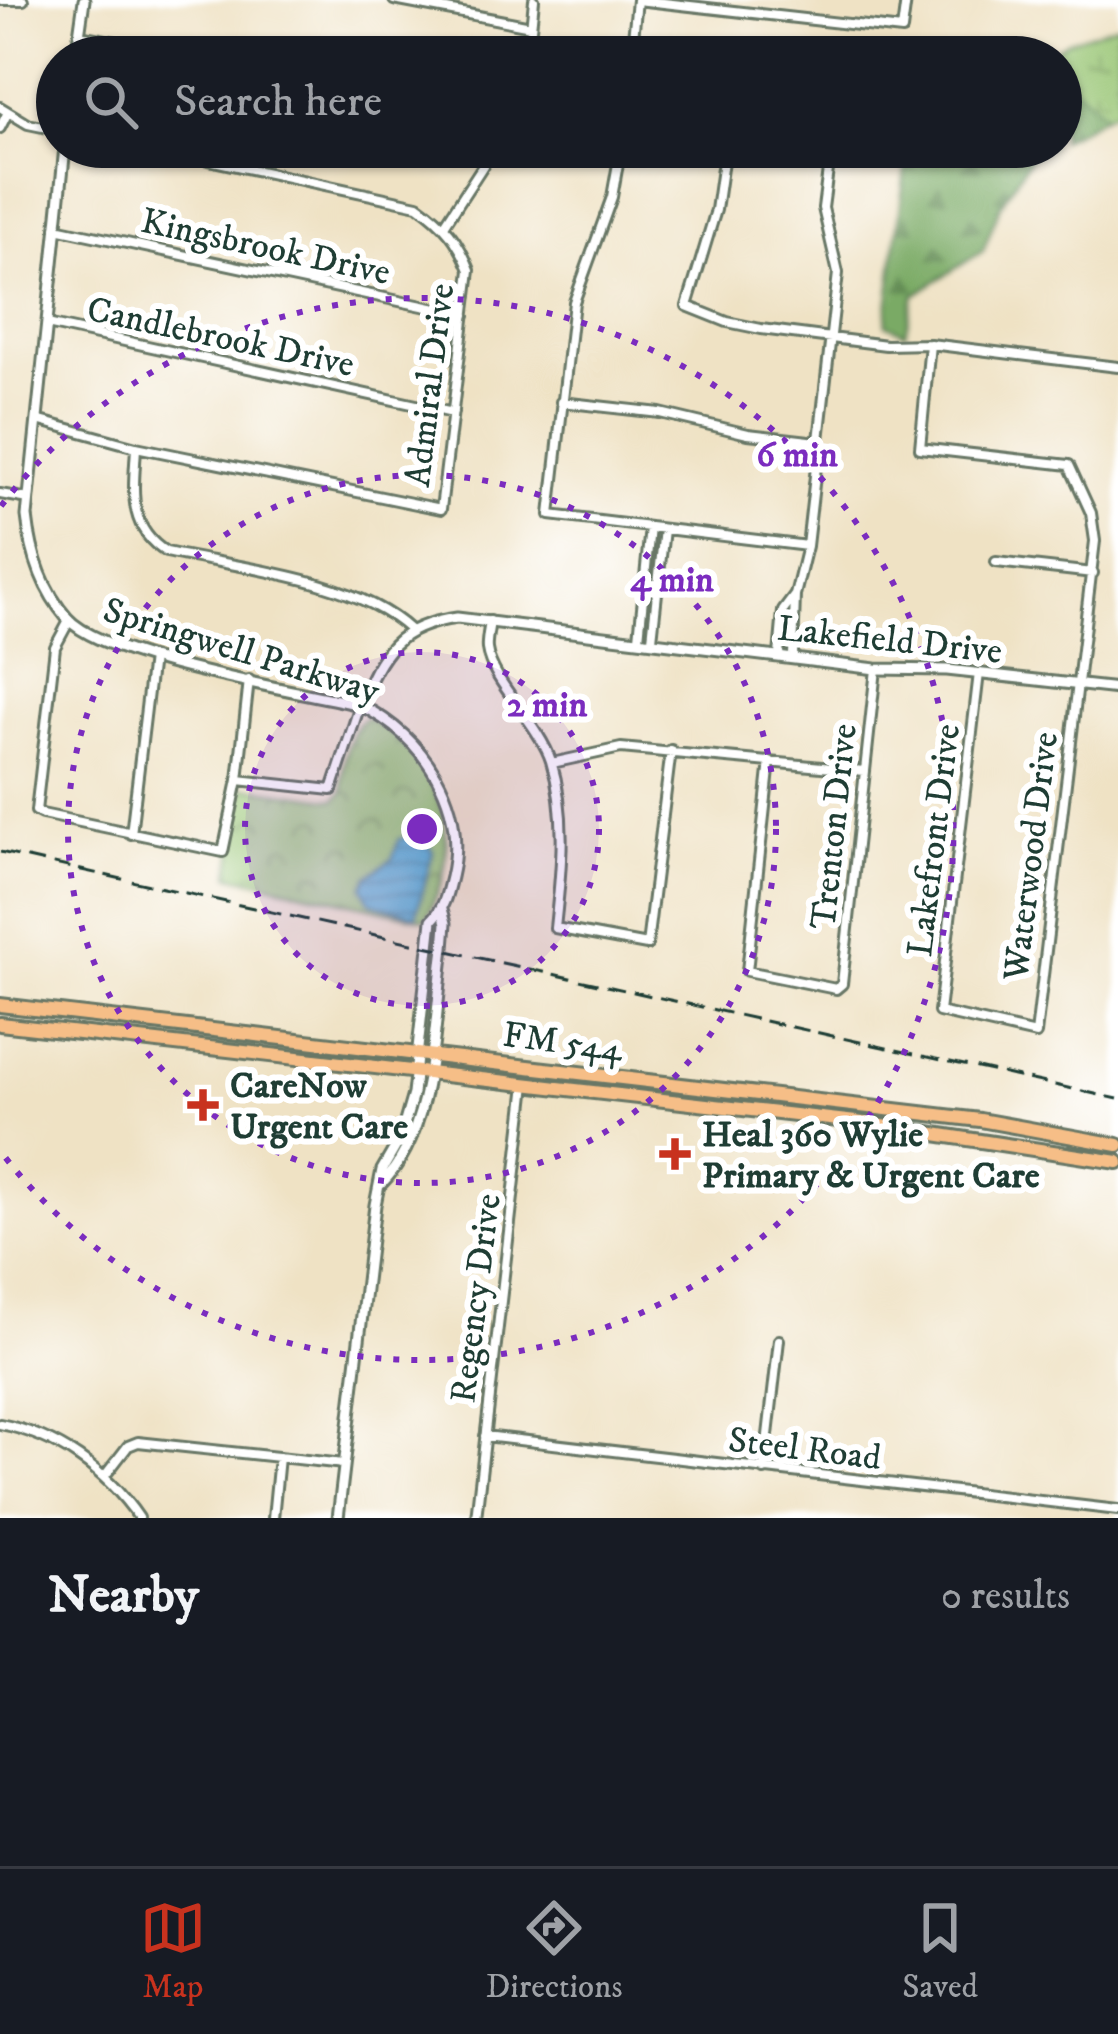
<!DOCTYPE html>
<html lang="en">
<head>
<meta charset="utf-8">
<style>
	:root { --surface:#171b24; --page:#242831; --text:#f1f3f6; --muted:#9ea1a6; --line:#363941; --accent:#c8321e }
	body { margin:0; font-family:"IM FELL DW Pica",serif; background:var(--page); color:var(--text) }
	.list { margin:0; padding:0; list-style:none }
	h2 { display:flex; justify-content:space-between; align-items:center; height:156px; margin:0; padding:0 48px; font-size:51px }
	h2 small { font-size:39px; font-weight:400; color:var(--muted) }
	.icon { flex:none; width:66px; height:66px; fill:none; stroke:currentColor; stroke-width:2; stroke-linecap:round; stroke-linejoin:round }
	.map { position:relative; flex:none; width:1118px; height:1518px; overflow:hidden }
	.search { position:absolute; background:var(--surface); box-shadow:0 3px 9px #0004; left:36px; right:36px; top:36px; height:132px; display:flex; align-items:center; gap:30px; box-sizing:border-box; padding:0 42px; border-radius:66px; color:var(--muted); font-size:45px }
	.sheet { height:348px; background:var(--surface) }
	nav { display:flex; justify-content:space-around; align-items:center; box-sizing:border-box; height:168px; border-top:3px solid var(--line); background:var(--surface); font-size:33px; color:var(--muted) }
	nav a { display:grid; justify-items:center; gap:6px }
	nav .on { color:var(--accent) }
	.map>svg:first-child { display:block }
</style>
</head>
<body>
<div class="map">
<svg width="1118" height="1518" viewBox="0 0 1118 1518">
	<defs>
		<pattern id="forest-firs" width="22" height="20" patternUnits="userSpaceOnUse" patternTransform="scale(3)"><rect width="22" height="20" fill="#7aaa65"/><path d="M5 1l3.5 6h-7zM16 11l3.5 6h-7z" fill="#638c54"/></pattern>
		<pattern id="wetland-marsh" width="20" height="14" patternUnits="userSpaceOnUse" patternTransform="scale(3)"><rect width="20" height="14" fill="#98c573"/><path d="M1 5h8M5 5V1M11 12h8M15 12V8" fill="none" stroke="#7ba15f"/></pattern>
		<pattern id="park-crowns" width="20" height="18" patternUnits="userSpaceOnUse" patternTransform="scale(3)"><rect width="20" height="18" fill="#98c573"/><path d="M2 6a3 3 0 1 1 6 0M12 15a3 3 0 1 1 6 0" fill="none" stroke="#7ba15f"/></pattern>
		<pattern id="water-rules" width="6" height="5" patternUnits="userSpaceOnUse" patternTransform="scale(3)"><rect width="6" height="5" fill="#4ca7ca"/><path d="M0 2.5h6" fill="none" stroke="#3f89a5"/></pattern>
	</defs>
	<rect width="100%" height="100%" fill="#fff"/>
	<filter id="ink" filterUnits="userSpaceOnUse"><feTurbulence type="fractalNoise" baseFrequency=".00833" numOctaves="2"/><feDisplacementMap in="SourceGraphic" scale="24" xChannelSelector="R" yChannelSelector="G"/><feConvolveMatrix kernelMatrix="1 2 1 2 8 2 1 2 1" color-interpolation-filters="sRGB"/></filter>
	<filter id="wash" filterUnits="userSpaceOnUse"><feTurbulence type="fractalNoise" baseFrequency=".004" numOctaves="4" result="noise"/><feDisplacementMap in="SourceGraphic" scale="48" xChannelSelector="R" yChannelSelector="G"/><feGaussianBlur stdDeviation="2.7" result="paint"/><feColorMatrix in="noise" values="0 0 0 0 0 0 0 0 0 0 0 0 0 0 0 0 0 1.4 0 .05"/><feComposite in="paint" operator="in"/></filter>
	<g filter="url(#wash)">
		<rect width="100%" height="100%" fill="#efe2c4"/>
		<path fill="url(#forest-firs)" stroke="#4c744c" stroke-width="3" d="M1061 74 1106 115 1061 140Z
			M928 147H1049L1030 158 1000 206 983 251 914 295 905 333 886 324 905 169Z"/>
		<path fill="url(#wetland-marsh)" stroke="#5c8154" stroke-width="3" d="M1118 24V108L1106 115 1061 74V57H1042L1068 41Z"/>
		<path fill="url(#park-crowns)" stroke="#5c8154" stroke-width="3" d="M366 718C425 746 457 813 443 876 439 891 432 906 426 920L230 875 243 787 335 800 343 791C342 769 346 730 366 718Z"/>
		<path fill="url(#water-rules)" stroke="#36727f" stroke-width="3" d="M414 835 429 844 433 852 416 916 370 902 363 887 368 876 392 859 399 839Z"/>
	</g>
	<g filter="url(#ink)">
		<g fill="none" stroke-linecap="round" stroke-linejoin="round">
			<g stroke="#687766" stroke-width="14">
				<path id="minor" d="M0 0H23
					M394 0 531 26
					M637 0 902 30 906 0
					M79 35 196 57
					M528 57 534 0
					M631 57 637 0
					M0 107 28 124 57 130
					M0 128 8 112
					M621 147 612 197 574 302 550 515 807 546
					M725 147 716 210 687 306 727 322 761 329 886 345 930 344 1118 367
					M892 147H893
					M445 224 495 147
					M56 228 465 315
					M47 324 453 413
					M930 344 920 448 1069 465 1091 513 1095 541 1036 1034 939 1012 979 673
					M561 402 660 413 748 434 818 442
					M37 420 136 447 441 509 470 270C458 240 445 224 418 205L148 147
					M136 447C134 488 126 527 166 552 241 568 354 578 410 630
					M0 494 29 499
					M996 562 1093 573
					M795 595 807 546 838 273 823 208 831 147
					M69 621 55 647 36 811 42 814 223 852 238 780 249 680
					M490 621C489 629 486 641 487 649 491 681 539 724 551 761 568 816 561 872 555 928L647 945 671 750
					M639 638 650 527
					M652 639 664 529
					M779 655 783 611 795 595 793 656
					M770 761 747 971 836 989 842 984 876 669
					M552 763 621 748 864 771
					M238 780 332 790 360 705
					M131 834 152 658
					M0 1424C57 1435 106 1470 139 1518
					M485 1436 1118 1510
					M764 1470 779 1340
					M104 1477 128 1446 138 1442 344 1464
					M273 1518 279 1457
					M476 1518 526 1084"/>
			</g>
			<g stroke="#687766" stroke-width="15">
				<path id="tertiary" d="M76 57 84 0
					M65 147 27 516C31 554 42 589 67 618 105 661 297 690 360 705 424 737 468 804 451 877 447 894 444 908 432 920L413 1094 400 1139 382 1170 375 1205 338 1518
					M360 705C381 652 397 626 457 618L876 669 947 670 1118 689
					M381 1184C435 1132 434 1020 444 948L446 923 442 909"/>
			</g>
			<g stroke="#687766" stroke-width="18">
				<path id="primary" d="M0 1005 980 1120 1118 1145
					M0 1024 856 1122 1118 1162"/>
			</g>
			<use href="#minor" stroke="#fff" stroke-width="8"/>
			<use href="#tertiary" stroke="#fff" stroke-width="9"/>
			<use href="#primary" stroke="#f6be87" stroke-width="12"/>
			<path stroke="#1f3d34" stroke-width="3" stroke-dasharray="18 9" stroke-linecap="butt" d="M0 852 1118 1099"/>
		</g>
	</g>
	<circle cx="422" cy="829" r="177" fill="#7b2cbf" fill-opacity=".12"/>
	<g fill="none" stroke="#7b2cbf" stroke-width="6" stroke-dasharray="6 12">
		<circle cx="422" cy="829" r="177"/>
		<circle cx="422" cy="829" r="354"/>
		<path d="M1 506A531 531 0 1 1 1 1152"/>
	</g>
	<g fill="#c8321e" stroke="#fff" stroke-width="4.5">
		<path d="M197 1087h12v12h12v12h-12v12h-12v-12h-12v-12h12z"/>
		<path d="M669 1136h12v12h12v12h-12v12h-12v-12h-12v-12h12z"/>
	</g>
	<g text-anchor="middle" stroke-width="12" stroke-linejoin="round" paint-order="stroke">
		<g font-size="36" fill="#1f3d34" stroke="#fff">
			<text transform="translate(266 245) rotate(12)" y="13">Kingsbrook Drive</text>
			<text transform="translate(221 335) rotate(12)" y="13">Candlebrook Drive</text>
			<text transform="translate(428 385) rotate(-83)" y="13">Admiral Drive</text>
			<text transform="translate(890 638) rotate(6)" y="13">Lakefield Drive</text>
			<text transform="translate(242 649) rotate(17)" y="13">Springwell Parkway</text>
			<text transform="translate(832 826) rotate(-84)" y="13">Trenton Drive</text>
			<text transform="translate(932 840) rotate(-83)" y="13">Lakefront Drive</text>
			<text transform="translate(1029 856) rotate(-83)" y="13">Waterwood Drive</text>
			<text transform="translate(563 1040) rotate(7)" y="13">FM 544</text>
			<text transform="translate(474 1298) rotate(-83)" y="13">Regency Drive</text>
			<text transform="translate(805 1447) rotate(7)" y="13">Steel Road</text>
		</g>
		<g font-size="36" font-weight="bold" fill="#1f3d34" stroke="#fff" text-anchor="start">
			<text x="230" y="1097">CareNow<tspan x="230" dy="41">Urgent Care</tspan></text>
			<text x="702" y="1146">Heal 360 Wylie<tspan x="702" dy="41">Primary &amp; Urgent Care</tspan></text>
		</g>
	</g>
	<circle cx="422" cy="829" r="18" fill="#7b2cbf" stroke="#fff" stroke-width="6"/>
	<g font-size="36" text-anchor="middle" font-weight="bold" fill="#7b2cbf" stroke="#fff" stroke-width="12" stroke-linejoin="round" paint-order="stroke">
		<text x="797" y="466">6 min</text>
		<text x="672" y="591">4 min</text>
		<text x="547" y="716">2 min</text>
	</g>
</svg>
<div class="search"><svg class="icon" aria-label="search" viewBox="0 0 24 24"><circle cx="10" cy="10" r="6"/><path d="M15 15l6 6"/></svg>Search here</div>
</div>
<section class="sheet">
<h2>Nearby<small>0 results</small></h2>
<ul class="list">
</ul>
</section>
<nav>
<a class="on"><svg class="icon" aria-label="map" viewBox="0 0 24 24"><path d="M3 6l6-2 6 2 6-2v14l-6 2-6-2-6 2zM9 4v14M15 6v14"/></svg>Map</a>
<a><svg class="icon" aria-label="directions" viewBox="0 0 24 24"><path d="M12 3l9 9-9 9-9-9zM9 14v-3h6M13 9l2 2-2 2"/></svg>Directions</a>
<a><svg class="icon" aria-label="saved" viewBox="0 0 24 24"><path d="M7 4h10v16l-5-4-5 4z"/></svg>Saved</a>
</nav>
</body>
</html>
